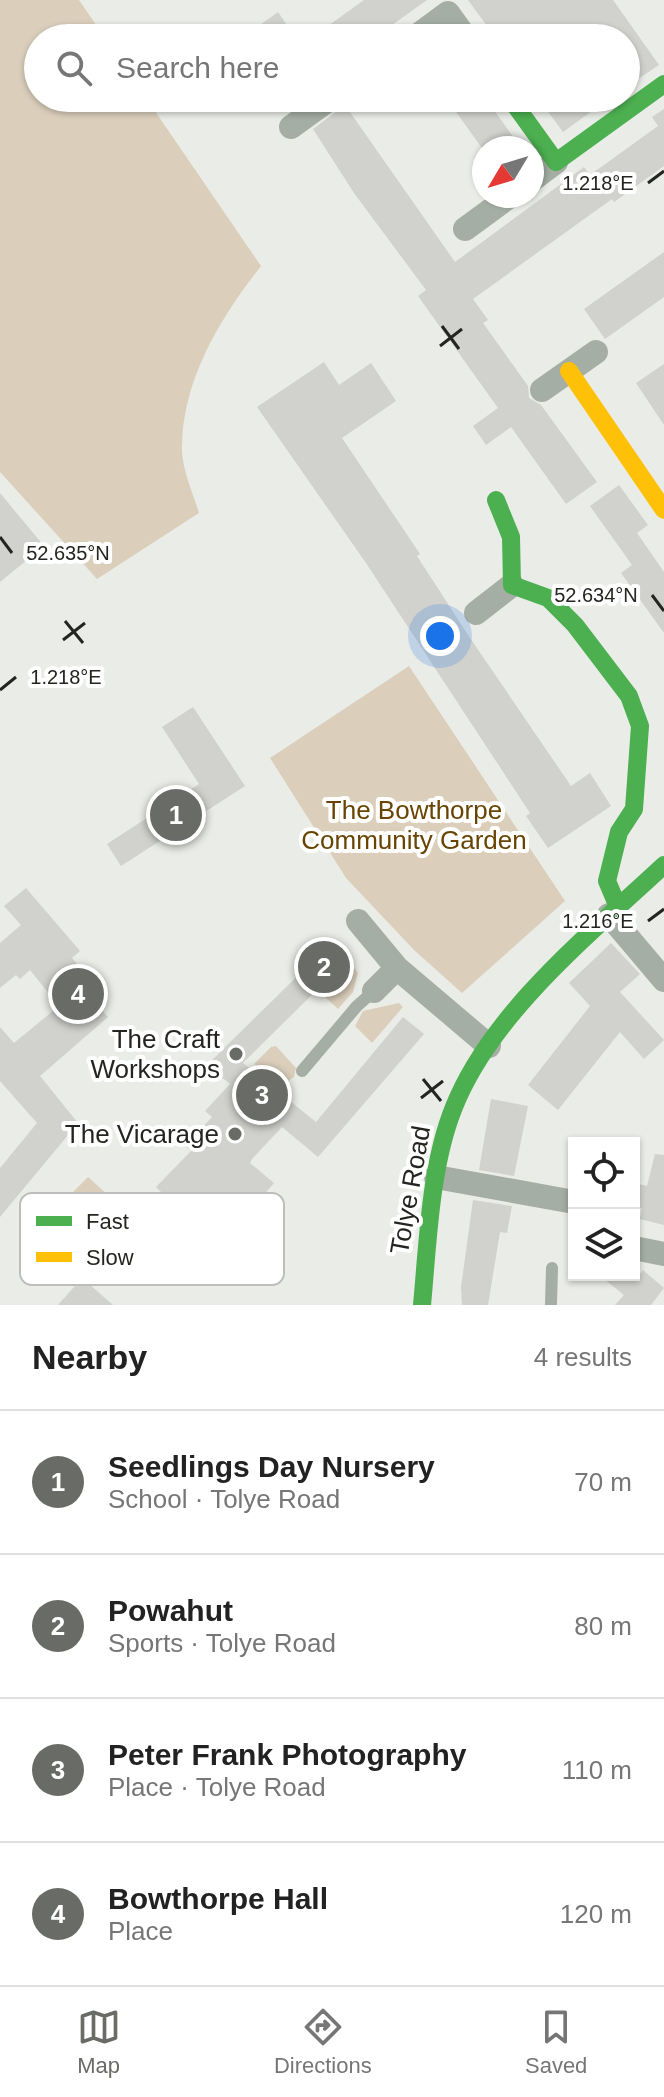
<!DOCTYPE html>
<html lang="en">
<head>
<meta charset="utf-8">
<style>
	:root { --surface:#fff; --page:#f2f2f2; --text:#222; --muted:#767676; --line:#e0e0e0; --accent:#696b66 }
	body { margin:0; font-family:Arial,sans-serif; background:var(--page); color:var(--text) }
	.controls { position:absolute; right:24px; bottom:24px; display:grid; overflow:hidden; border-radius:0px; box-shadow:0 2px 6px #0004 }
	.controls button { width:72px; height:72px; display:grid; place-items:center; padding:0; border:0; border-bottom:2px solid var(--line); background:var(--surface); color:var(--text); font:40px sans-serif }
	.compass { position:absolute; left:472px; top:136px; width:72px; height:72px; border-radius:50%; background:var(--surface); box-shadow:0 2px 6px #0004; rotate:232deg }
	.you { position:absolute; left:440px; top:636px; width:28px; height:28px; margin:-20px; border:6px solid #fff; border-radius:50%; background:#1a73e8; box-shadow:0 0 0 12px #1a73e833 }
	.badge { display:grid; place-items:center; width:52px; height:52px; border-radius:50%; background:var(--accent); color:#fff; font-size:26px; font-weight:700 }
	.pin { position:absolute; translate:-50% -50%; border:4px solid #fff; box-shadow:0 2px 8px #0006 }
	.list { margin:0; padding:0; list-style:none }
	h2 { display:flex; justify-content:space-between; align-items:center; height:104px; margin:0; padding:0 32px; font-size:34px }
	h2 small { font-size:26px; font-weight:400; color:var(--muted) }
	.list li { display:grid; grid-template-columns:52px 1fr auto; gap:24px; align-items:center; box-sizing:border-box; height:144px; padding:0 32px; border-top:2px solid var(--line) }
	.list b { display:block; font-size:30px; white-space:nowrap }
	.list p { margin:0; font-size:26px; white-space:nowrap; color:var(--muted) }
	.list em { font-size:26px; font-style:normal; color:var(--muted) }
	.icon { flex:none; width:44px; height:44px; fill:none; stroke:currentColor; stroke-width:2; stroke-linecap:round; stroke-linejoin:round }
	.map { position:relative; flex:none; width:664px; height:1305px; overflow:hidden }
	.search { position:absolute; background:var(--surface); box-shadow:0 2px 6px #0004; left:24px; right:24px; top:24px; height:88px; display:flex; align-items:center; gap:20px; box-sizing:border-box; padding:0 28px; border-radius:44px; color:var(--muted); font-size:30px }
	.sheet { height:680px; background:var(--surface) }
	nav { display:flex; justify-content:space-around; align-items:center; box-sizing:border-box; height:112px; border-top:2px solid var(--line); background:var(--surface); font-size:22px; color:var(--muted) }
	nav a { display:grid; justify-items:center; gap:4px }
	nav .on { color:var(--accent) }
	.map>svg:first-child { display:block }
</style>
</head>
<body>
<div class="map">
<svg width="664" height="1305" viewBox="0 0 664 1305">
	<rect width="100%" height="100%" fill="#eaece7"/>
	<path fill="#dbcfbc" d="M0 0H79L105 38H38V98H146L261 266C220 318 183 379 182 446 181 467 193 493 199 513L97 579 0 472Z
		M409 666 565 901 462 993 414 950 346 878 270 758Z
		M354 968 358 973 353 992 338 1009 321 993 341 973Z
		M399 1003 403 1007 372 1043 355 1026 363 1011Z
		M276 1046 296 1068 294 1077 283 1084 254 1064 271 1047Z
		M88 1177 137 1221 90 1274 38 1227Z"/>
	<path fill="#d1d1cd" d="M364 0H427L374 38H311Z
		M468 0H613L659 65 629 85 626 38H496Z
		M278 12 296 38H242Z
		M446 98H490L494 110 521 148H482Z
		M538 98H610L563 132Z
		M345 105 455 262 584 167 590 175 658 126 652 117 664 109V166L614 202 612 199 473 299 488 320 483 323 528 386 529 398 541 405 597 482 566 504 511 427 486 445 473 426 498 408 418 296 426 290 354 193 313 129Z
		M664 252V297L605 339 584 309Z
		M324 362 339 385 371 363 396 401 342 438 420 554 417 556 468 635 571 786 590 773 611 806 548 848 526 816 530 813 366 563 257 407Z
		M664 364V425L636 383Z
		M619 485 648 525 637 533 664 572V633L621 573 632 565 590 506Z
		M0 493 44 546 0 582Z
		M193 707 245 786 121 866 107 844 199 784 162 727Z
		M26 888 80 951 72 958 95 985 86 992 108 1017 40 1076 78 1123 0 1217V1168L37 1123 0 1081V1027L14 1043 59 1006 30 970 20 979 16 975 0 988V943L21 925 4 906Z
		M332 942 348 959 243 1063 316 1122 403 1017 424 1034 318 1157 282 1127 252 1159 250 1163 274 1183 236 1227 243 1235 224 1254 192 1223 174 1242 158 1227 176 1207 156 1187 191 1151 185 1146 212 1117 205 1111 230 1084 207 1065Z
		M611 943 640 974 620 992 664 1040 644 1059 620 1032 558 1110 528 1085 590 1006 569 983Z
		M491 1099 528 1106 514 1176 479 1170Z
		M655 1154 664 1155V1225L640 1219 642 1208 634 1206V1183L647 1186Z
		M473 1200 512 1206 507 1233 500 1232 488 1305H462L461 1287Z
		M643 1270 664 1288 651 1305H615L624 1295 599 1275H639Z
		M82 1278 113 1305H58Z"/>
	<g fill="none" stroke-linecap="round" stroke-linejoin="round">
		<path stroke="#a4aea4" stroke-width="12" d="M302 1071 357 1006 374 991
			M551 1305 552 1268"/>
		<path stroke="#a4aea4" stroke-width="24" d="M414 38 448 13 466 38
			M291 127 331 98
			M532 180 556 162
			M465 229 510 196
			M542 390 596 352
			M476 613 512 585
			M609 915 664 980
			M358 921 397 968 489 1046
			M374 991 397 968
			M436 1177 574 1202
			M634 1248 664 1254"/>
		<path stroke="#4caf50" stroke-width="18" d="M510 98 556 162 664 84
			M496 500 511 537 512 585 548 598 575 625 629 696 640 726 634 809 619 832 607 881 618 907
			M422 1305C428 1242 430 1166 454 1107 492 1012 591 933 664 865"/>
		<path stroke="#ffc107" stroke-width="18" d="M569 371 664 510"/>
	</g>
	<path fill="none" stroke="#242521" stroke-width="3" d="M648 183 664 171M442 326 459 349M440 346 462 329M0 537 12 553M652 595 664 611M65 621 83 643M63 640 85 623M0 690 16 677M648 921 664 909M423 1079 441 1101M421 1098 443 1081"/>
	<g fill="#696b66" stroke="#fff" stroke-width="3">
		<circle cx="236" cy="1054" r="8"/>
		<circle cx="235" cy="1134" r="8"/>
	</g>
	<g text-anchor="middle" stroke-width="8" stroke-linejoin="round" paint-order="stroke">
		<g font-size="26" fill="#684403" stroke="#fff">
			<text x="414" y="819">The Bowthorpe<tspan x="414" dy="30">Community Garden</tspan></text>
		</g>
		<g font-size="26" fill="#242521" stroke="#fff" text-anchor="end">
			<text x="220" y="1048">The Craft<tspan x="220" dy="30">Workshops</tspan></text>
			<text x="219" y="1143">The Vicarage</text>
		</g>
		<g font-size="26" fill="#242521" stroke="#fff">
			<text transform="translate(410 1190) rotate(-80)" y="9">Tolye Road</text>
		</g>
	</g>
	<rect x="20" y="1193" width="264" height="92" rx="12" fill="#fff" stroke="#bdbebc" stroke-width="2"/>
	<rect x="36" y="1216" width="36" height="10" fill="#4caf50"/>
	<rect x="36" y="1252" width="36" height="10" fill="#ffc107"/>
	<g font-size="22" fill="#242521">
		<text x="86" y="1229">Fast</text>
		<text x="86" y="1265">Slow</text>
	</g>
	<g font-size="20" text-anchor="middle" fill="#242521" stroke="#fff" stroke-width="8" stroke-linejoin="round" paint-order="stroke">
		<text x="598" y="190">1.218°E</text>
		<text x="68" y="560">52.635°N</text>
		<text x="596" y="602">52.634°N</text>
		<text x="66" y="684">1.218°E</text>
		<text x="598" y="928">1.216°E</text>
	</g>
</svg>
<div class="controls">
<button><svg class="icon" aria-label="locate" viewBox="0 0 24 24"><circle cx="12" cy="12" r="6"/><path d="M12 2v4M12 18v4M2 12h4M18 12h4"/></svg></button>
<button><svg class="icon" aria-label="layers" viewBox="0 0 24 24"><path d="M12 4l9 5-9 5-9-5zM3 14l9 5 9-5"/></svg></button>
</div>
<svg class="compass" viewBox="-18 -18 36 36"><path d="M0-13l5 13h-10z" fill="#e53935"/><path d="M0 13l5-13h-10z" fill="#767676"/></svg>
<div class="you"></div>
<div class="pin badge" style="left:176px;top:815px">1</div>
<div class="pin badge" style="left:324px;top:967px">2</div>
<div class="pin badge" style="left:262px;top:1095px">3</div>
<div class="pin badge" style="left:78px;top:994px">4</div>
<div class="search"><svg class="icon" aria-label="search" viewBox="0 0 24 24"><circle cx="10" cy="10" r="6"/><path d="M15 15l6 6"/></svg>Search here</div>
</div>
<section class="sheet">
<h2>Nearby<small>4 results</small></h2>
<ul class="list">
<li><span class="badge">1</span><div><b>Seedlings Day Nursery</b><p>School · Tolye Road</p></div><em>70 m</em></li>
<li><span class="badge">2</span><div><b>Powahut</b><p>Sports · Tolye Road</p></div><em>80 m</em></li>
<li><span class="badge">3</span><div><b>Peter Frank Photography</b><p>Place · Tolye Road</p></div><em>110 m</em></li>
<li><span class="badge">4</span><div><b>Bowthorpe Hall</b><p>Place</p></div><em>120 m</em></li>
</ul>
</section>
<nav>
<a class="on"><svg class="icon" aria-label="map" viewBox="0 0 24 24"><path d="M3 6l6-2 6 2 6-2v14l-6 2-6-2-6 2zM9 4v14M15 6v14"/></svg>Map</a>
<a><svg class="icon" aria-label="directions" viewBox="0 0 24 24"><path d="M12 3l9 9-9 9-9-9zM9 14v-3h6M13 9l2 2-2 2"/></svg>Directions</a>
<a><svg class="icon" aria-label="saved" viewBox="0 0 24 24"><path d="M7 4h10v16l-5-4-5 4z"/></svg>Saved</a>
</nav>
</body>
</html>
